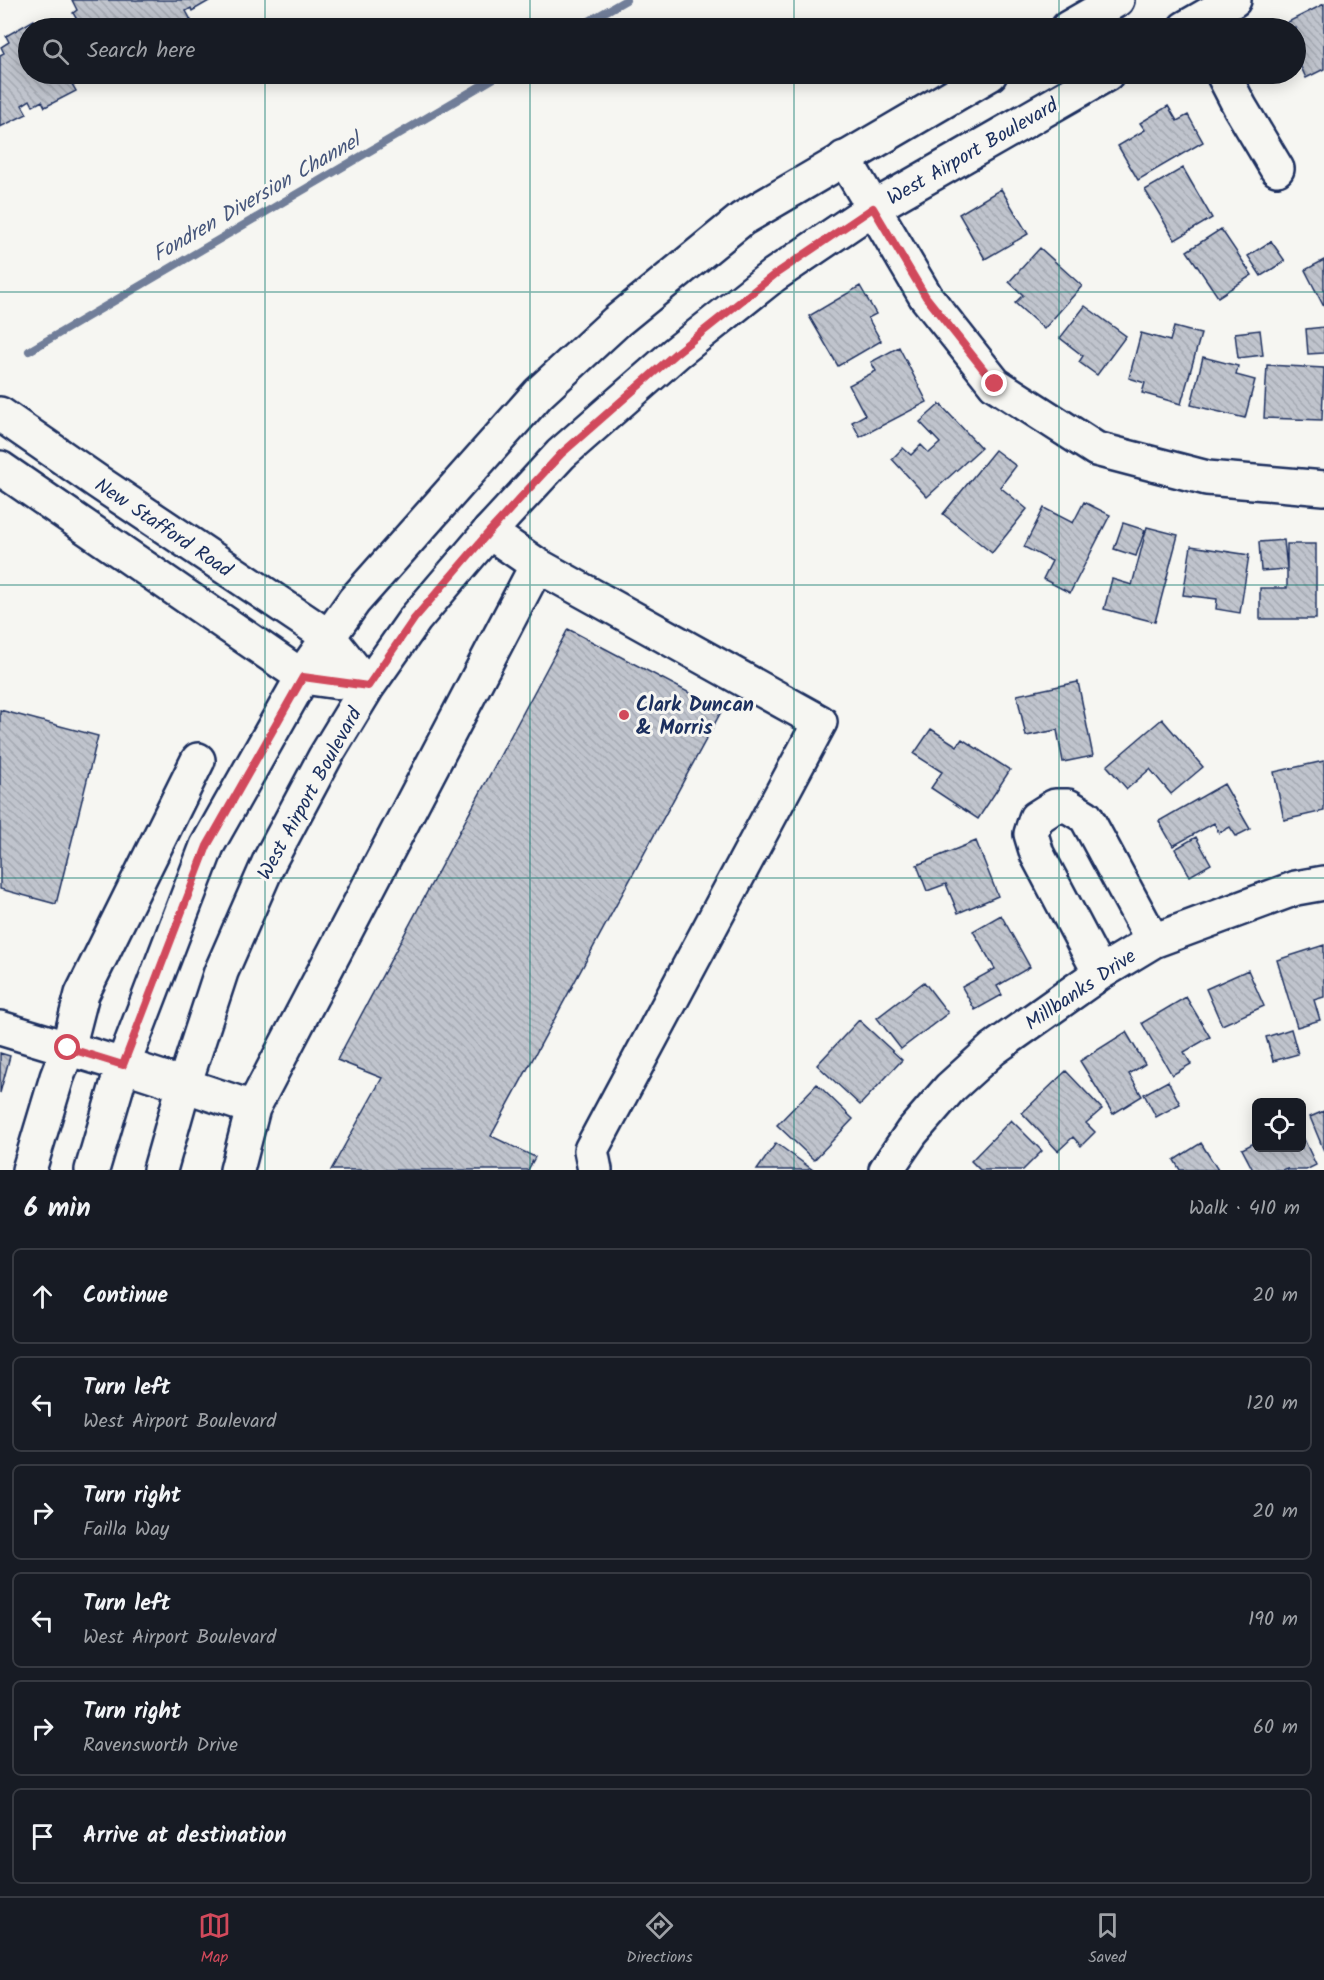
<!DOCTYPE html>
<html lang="en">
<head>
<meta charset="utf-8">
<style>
	:root { --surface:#171b24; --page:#242831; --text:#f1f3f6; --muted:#9ea1a6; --line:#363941; --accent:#d1495b }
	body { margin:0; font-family:Kalam,sans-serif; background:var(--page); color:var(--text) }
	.controls { position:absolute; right:18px; bottom:18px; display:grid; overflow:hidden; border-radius:9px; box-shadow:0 3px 15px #0003 }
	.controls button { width:54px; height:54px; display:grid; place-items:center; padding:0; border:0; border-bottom:2px solid var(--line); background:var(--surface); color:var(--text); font:30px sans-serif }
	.stop { position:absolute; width:18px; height:18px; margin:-14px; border:4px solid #d1495b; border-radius:50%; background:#fff }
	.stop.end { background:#d1495b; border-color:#fff; box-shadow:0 2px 6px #0008 }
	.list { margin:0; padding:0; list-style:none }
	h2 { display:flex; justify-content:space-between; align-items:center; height:78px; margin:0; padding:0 24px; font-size:26px }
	h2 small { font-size:20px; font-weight:400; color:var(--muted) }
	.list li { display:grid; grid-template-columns:39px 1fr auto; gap:18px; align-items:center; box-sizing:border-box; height:96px; margin:0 12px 12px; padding:0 12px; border:2px solid var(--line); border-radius:9px }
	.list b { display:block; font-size:22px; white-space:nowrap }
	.list p { margin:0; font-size:20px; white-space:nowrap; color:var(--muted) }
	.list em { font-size:20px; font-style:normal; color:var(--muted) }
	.icon { flex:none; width:33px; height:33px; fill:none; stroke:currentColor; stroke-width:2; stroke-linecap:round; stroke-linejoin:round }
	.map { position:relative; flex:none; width:1324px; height:1170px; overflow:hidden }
	.search { position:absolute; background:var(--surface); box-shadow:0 3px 15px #0003; left:18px; right:18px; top:18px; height:66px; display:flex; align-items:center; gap:15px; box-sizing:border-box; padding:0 21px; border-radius:33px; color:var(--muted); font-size:22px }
	.sheet { height:726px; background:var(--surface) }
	nav { display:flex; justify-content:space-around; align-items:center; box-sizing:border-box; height:84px; border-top:2px solid var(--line); background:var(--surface); font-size:16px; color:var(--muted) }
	nav a { display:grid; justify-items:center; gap:3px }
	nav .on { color:var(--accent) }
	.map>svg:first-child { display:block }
</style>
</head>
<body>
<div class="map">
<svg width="1324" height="1170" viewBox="0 0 1324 1170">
	<defs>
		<pattern id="building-back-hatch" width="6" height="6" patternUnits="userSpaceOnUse" patternTransform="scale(1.5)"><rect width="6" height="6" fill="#c0c4cd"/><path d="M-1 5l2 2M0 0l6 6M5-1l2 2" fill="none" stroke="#a4a9b2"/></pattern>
	</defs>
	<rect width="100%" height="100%" fill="#f6f6f2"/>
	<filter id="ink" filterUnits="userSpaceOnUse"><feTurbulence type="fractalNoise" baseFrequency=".0167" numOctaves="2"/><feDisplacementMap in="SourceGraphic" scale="12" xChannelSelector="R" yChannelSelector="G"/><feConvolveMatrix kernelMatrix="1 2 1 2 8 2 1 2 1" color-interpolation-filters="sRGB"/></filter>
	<g filter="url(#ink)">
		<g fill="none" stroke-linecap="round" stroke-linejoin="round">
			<path stroke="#717e99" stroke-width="8" d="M577 28 626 0
				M29 351 501 74"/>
		</g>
		<path fill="url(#building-back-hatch)" stroke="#1b2f5e" stroke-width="1.5" d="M72 0H208L209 1 192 11 191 8 186 11 191 20 177 28 171 19 160 28H82L73 13 77 10Z
			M1324 4V69L1306 78 1296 56V28H1281L1280 26Z
			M34 20 39 28H28V74H73L68 77 76 91 45 107 42 101 33 106 30 100 22 105 27 114 0 127V55L4 53 1 47 9 42 6 36Z
			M1168 106 1177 121 1188 115 1203 142 1138 180 1118 146 1145 130 1140 123Z
			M1183 168 1212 218 1175 240 1145 190Z
			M1001 189 1028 234 985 259 959 214Z
			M1221 229 1252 275 1218 297 1187 251Z
			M1271 241 1285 261 1261 276 1248 256Z
			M1040 248 1082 286 1044 329 1015 303 1023 295 1009 282Z
			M1324 260V307L1305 270Z
			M860 286 876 314 868 318 881 341 838 366 809 316Z
			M1085 306 1126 336 1097 375 1079 362 1083 356 1060 338Z
			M1174 327 1201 334 1181 404 1142 393 1145 383 1129 378 1141 333 1170 341Z
			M1324 327V353L1308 354 1306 329Z
			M1260 330 1263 355 1238 358 1235 333Z
			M899 347 927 402 860 437 852 422 865 415 849 385 876 371 871 362Z
			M1203 357 1238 366 1236 375 1255 380 1245 418 1191 405Z
			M1267 365 1324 368 1322 420 1264 418Z
			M940 404 981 448 927 497 892 459 903 448 911 455 921 445 929 453 940 443 920 422Z
			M995 450 1016 466 1000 487 1027 509 992 553 943 514Z
			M1084 502 1110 515 1070 593 1043 579 1052 561 1024 547 1044 508 1073 523Z
			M1123 523 1145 530 1136 556 1114 549Z
			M1147 527 1178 535 1155 622 1104 609 1112 579 1132 585Z
			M1284 540 1287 569 1261 571 1259 542Z
			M1287 544H1316V619H1260V588H1287Z
			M1191 546 1249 555 1240 613 1216 609 1217 599 1183 595Z
			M568 629 722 710 491 1136 535 1157 528 1170H331L382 1078 337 1060Z
			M1078 682 1093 756 1063 762 1057 730 1026 736 1017 695Z
			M0 710 98 736 56 904 0 889Z
			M1162 719 1203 767 1171 794 1150 769 1127 789 1107 766Z
			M931 729 957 746 962 739 1010 770 978 819 931 788 942 772 914 754Z
			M1324 761V811L1284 820 1274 772Z
			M1224 784 1250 829 1236 836 1230 827 1219 833 1214 823 1173 846 1159 821Z
			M1196 837 1211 864 1190 876 1175 849Z
			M976 841 998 896 958 913 946 884 927 891 917 865Z
			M1001 915 1030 967 997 986 1002 995 975 1010 962 987 995 969 973 931Z
			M1324 945V997L1314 1000 1320 1020 1297 1027 1277 960Z
			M1248 970 1264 1006 1222 1025 1206 989Z
			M924 982 948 1013 901 1049 877 1018Z
			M1186 997 1210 1037 1184 1052 1191 1064 1172 1075 1142 1023Z
			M859 1020 902 1060 860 1105 817 1065Z
			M1291 1029 1298 1054 1273 1061 1266 1037Z
			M1126 1032 1145 1064 1129 1074 1142 1096 1113 1114 1080 1061Z
			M0 1053 10 1056 0 1093Z
			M1066 1071 1102 1109 1086 1123 1095 1132 1081 1146 1073 1137 1058 1151 1022 1113Z
			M1168 1081 1180 1104 1156 1117 1144 1094Z
			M817 1084 853 1119 814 1160 777 1125Z
			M1324 1111V1151L1310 1117Z
			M1011 1120 1042 1151 1023 1170H980L971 1161Z
			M1302 1135 1316 1165 1306 1170H1288L1287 1168 1282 1170H1253L1242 1149 1256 1142V1148H1302Z
			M776 1143 813 1170H757Z
			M1201 1143 1218 1170H1180L1174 1160Z"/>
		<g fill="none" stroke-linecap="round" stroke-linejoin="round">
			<g stroke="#1b2f5e" stroke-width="38">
				<path id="minor" d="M1223 74 1240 107 1277 169
					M844 158 926 297 995 384 1096 449 1207 478 1324 488
					M489 532 537 565
					M1100 973 1037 854 1031 834 1036 818 1055 806H1068L1086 817 1153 941
					M0 1028 123 1065
					M184 1085 253 1108
					M29 1170 57 1077 68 1048 82 994 198 760
					M237 1170 253 1108 537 565 820 722 591 1150 595 1170
					M886 1170 912 1132 950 1088 993 1049 1100 973 1153 941 1296 888 1324 883"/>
			</g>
			<g stroke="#1b2f5e" stroke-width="38">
				<path id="major" d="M1068 28 1117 0
					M1185 28 1234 0
					M0 414 98 482 329 637 368 686
					M0 468 303 677 368 686
					M123 1065 184 1085
					M92 1170 123 1065 207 846 311 662 354 601 539 393 616 322 742 219 990 74
					M160 1170 184 1085 221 972 270 860 325 757 368 686 415 619 489 532 561 454 676 353 774 275 873 208 1107 74"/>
			</g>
			<use href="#minor" stroke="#f6f6f2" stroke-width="33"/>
			<use href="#major" stroke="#f6f6f2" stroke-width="33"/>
		</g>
	</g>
	<g fill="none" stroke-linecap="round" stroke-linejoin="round" filter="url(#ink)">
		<path stroke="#d1495b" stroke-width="8" d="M68 1048 123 1065 207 846 303 677 368 686 414 619 489 532 561 454 676 353 774 275 873 208 926 297 995 384"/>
	</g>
	<path fill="none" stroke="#0f766e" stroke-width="1.5" stroke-opacity="0.55" d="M265 0V28M530 0V28M794 0V28M1059 0V28M265 74V1170M530 74V1170M794 74V1170M1059 74V1170M0 292H1324M0 585H1324M0 878H1324"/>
	<circle fill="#d1495b" stroke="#f6f6f2" stroke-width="2" cx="624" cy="715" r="6"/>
	<g text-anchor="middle" stroke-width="6" stroke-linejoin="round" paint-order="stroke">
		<g font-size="20" fill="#1b2f5e" stroke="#f6f6f2">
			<text transform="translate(972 151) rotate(-30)" y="7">West Airport Boulevard</text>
			<text transform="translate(164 527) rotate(34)" y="7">New Stafford Road</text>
			<text transform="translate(309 793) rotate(-61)" y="7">West Airport Boulevard</text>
			<text transform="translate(1080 989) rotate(-34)" y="7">Millbanks Drive</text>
		</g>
		<g font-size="20" font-weight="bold" fill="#1b2f5e" stroke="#f6f6f2" text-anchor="start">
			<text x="636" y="711">Clark Duncan<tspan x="636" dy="23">&amp; Morris</tspan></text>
		</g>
		<g font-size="21" font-style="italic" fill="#46567b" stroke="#f6f6f2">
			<text transform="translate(256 197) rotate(-30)" y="7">Fondren Diversion Channel</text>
		</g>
	</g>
</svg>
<div class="controls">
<button><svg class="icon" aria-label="locate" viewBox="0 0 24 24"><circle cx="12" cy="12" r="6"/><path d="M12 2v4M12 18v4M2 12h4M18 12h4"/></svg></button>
</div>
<div class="stop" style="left:68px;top:1048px"></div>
<div class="stop end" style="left:995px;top:384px"></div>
<div class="search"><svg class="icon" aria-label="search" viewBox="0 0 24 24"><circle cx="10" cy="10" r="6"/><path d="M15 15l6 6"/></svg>Search here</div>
</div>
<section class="sheet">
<h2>6 min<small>Walk · 410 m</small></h2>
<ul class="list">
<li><svg class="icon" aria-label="ahead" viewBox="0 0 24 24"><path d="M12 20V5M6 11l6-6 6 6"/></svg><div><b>Continue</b></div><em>20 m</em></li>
<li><svg class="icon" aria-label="left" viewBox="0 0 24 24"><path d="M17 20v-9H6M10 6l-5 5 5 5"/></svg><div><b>Turn left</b><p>West Airport Boulevard</p></div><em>120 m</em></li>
<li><svg class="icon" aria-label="right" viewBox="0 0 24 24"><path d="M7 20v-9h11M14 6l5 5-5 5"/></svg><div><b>Turn right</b><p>Failla Way</p></div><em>20 m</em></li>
<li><svg class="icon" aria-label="left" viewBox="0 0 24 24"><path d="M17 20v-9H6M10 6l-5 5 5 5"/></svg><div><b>Turn left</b><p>West Airport Boulevard</p></div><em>190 m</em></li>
<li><svg class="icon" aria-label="right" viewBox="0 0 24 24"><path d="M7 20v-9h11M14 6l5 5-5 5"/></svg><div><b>Turn right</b><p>Ravensworth Drive</p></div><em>60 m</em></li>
<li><svg class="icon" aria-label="arrive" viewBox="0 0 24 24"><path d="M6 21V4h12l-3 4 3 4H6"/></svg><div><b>Arrive at destination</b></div></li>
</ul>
</section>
<nav>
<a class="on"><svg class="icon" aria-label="map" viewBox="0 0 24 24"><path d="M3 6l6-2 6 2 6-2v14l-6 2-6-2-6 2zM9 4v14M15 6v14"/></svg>Map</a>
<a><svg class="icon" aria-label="directions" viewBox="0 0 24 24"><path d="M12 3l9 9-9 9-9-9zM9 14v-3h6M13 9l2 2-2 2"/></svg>Directions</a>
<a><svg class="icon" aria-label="saved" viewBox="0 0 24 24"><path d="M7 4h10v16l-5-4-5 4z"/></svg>Saved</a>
</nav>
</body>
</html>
